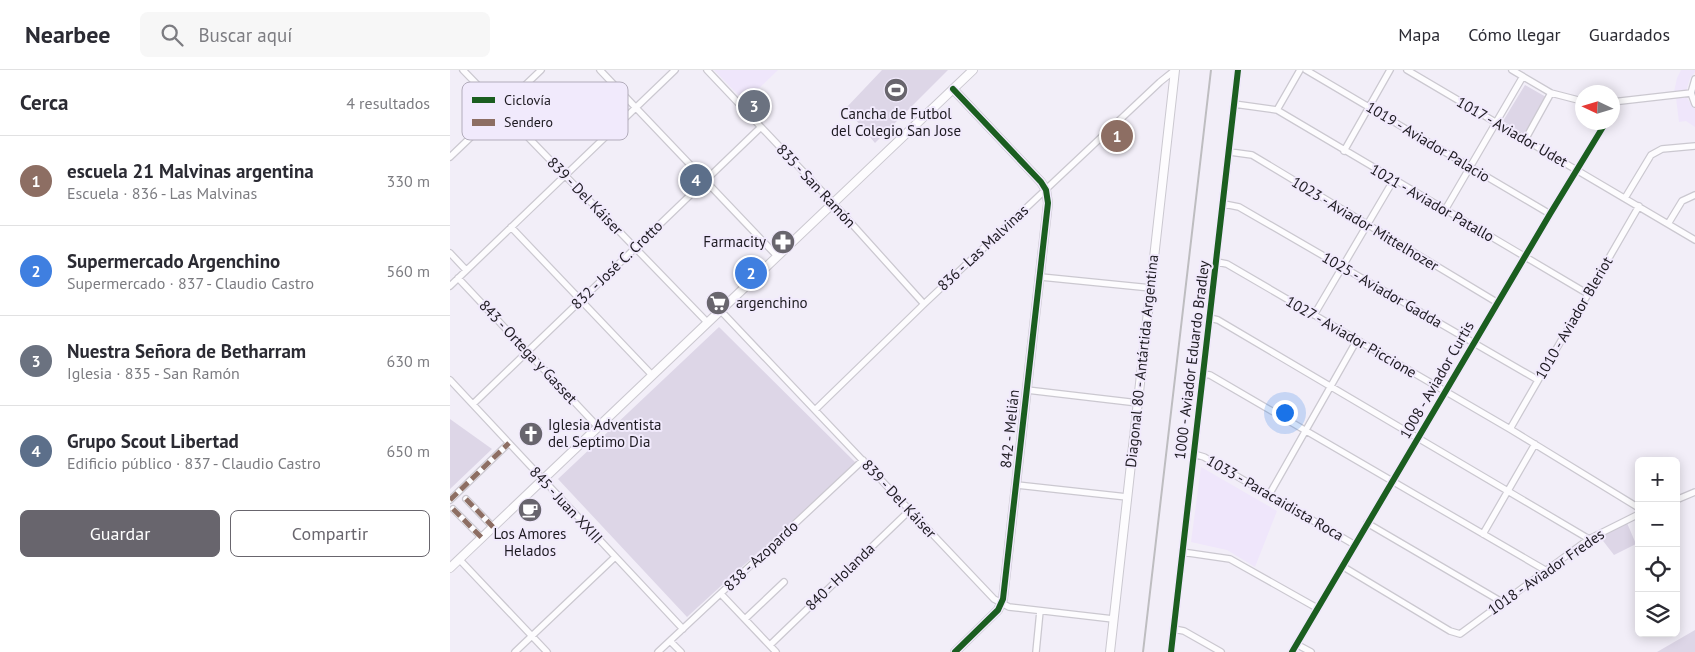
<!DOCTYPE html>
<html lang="es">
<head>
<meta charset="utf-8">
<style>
	:root { --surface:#fff; --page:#f7f7f7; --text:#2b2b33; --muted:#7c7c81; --line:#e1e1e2; --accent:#68656d }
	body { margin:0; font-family:"PT Sans",sans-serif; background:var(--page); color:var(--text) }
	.controls { position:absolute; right:15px; bottom:15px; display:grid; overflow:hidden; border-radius:8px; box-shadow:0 2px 12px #0003 }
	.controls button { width:45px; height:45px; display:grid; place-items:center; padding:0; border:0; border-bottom:1px solid var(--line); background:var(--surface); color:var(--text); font:25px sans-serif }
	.compass { position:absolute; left:1125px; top:15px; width:45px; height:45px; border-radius:50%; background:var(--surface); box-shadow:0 2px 12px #0003; rotate:274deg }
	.you { position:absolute; left:834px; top:342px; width:18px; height:18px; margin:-12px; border:4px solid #fff; border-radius:50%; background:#1a73e8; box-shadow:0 0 0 8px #1a73e833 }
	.badge { display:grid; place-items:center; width:32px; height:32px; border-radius:50%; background:var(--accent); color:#fff; font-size:16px; font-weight:700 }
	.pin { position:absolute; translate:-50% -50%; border:2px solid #fff; box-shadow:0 1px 5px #0006 }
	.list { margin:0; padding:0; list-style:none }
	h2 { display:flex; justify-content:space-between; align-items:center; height:65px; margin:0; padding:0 20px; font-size:21px }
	h2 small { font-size:16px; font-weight:400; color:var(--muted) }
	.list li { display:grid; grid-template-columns:32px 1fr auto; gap:15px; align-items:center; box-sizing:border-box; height:90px; padding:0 20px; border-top:1px solid var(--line) }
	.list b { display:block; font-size:19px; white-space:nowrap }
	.list p { margin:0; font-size:16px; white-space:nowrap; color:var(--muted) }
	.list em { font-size:16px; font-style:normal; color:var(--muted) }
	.actions { display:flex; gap:10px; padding:15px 20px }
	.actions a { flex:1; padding:11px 0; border:1px solid var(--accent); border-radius:8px; text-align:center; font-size:18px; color:var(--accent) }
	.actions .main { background:var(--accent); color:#fff }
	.icon { flex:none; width:28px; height:28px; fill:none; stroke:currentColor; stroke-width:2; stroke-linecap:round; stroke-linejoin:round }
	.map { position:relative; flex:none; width:1245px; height:582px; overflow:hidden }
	header { display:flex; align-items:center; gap:30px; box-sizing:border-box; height:70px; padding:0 25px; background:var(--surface); border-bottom:1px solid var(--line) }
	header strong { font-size:24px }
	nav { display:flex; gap:28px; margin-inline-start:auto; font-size:18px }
	.search { width:350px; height:45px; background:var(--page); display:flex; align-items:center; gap:12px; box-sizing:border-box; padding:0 18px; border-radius:8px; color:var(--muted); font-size:19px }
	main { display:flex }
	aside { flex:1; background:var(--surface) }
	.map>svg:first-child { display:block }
</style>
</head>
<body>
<header>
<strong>Nearbee</strong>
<div class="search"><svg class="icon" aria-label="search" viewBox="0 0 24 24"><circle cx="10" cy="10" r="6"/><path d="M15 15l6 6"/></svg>Buscar aquí</div>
<nav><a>Mapa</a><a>Cómo llegar</a><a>Guardados</a></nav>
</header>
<main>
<aside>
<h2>Cerca<small>4 resultados</small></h2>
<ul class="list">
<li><span class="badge" style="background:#8d6e63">1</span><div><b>escuela 21 Malvinas argentina</b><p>Escuela · 836 - Las Malvinas</p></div><em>330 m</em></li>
<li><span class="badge" style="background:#3f7fe0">2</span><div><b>Supermercado Argenchino</b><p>Supermercado · 837 - Claudio Castro</p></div><em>560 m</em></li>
<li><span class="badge" style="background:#6b7280">3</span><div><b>Nuestra Señora de Betharram</b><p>Iglesia · 835 - San Ramón</p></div><em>630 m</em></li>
<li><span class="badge" style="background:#5c6f8a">4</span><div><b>Grupo Scout Libertad</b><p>Edificio público · 837 - Claudio Castro</p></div><em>650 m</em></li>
</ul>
<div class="actions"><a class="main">Guardar</a><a>Compartir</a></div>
</aside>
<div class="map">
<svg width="1245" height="582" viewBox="0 0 1245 582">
	<rect width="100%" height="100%" fill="#f2eef8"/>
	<path fill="#efe6fb" d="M264 0H328L295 32Z
		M1231 0H1245V2L1240 8 1236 21 1224 22 1227 8Z
		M1236 27 1245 39V57L1236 51 1229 52 1226 28Z
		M751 397 827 441 805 497 777 480 741 472Z"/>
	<path fill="#ddd6e7" d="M432 0H498L425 73 396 38Z
		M1075 15 1096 27 1074 64 1053 51Z
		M269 257 406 393 237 547 108 409Z
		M0 349 42 379 0 419Z
		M1177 453 1186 474 1164 485 1150 467Z
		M1245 560V582H1207Z"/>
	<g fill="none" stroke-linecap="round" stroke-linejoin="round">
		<g stroke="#cbc8d0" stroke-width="8">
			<path id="street" d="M13 0 257 252
				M150 0 327 186
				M257 0 383 133 474 234
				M856 0 1100 144
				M957 0 1245 170
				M1062 0 1101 23 1132 31
				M1245 9 1241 23 1245 34
				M1162 32 1241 23
				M784 34 827 40 850 0
				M827 40 1138 224
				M1162 41 1164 32
				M1075 70 1101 23
				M894 81 940 0
				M780 82 802 85 1048 233
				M0 87 91 0
				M1175 128 1201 85 1212 79 1245 76
				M774 134 789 137 1088 310
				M995 140 1072 8
				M1218 154 1232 131 1245 125
				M61 157 202 305
				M0 183 16 200
				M767 192 777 194 1060 359 1189 438
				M591 207 701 218
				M8 208 148 357
				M0 216 225 0
				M270 240 544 529 559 537 663 549
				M864 245 943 111
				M760 248 768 250 1139 469
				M753 304 760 305 1095 500
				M0 310 233 559
				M577 320 688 333
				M23 334 311 57
				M366 339 474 234 710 12 725 0
				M1060 359 1189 136
				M744 384 754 387 905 475
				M567 415 677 427
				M819 425 907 270
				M16 429 43 457
				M0 430 59 373
				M1226 430 1245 422
				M3 439 32 468
				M917 453 1052 532
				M1033 464 1085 374
				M732 482 780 489 867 538
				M9 489 97 582
				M892 496 1000 561 1010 564 1139 469 1189 444
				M271 524 326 582
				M295 549 334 512
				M724 559 734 561 771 582
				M220 571 231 582
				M846 574 861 582
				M320 575 460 440
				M65 582 165 487
				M208 582 413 390
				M586 582 590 541
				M721 582 788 0
				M842 582 1100 144 1156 52"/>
		</g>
		<g stroke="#cbc8d0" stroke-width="10">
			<path id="secondary" d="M503 19 591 112 596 120 598 133 553 529 548 540 505 582
				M0 498 523 0
				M660 582 725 0"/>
		</g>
		<use href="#street" stroke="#fdfcfe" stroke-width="5.5"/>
		<use href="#secondary" stroke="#fdfcfe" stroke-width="8"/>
		<path stroke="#bebdc0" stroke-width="2" d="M693 582 761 0"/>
		<path stroke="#8d6e63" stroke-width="5" stroke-dasharray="10 5" stroke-linecap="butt" d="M16 429 43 457
			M0 430 59 373
			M3 439 32 468"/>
		<g stroke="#f1eafc" stroke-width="9">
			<path id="cycleway" d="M503 19 591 112 596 120 598 133 553 529 548 540 505 582
				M721 582 788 0
				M842 582 1100 144 1156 52"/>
		</g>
		<use href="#cycleway" stroke="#1b5e20" stroke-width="6"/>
	</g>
	<defs>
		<g id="stadium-disc" transform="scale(1.25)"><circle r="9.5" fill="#68656d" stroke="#f1eafc"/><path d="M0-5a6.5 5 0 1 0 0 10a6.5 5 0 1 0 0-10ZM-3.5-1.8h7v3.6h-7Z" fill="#fff"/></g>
		<g id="pharmacy-disc" transform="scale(1.25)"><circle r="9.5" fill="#68656d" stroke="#f1eafc"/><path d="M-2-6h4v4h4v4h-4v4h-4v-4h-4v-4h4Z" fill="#fff"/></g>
		<g id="supermarket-disc" transform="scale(1.25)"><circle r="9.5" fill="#68656d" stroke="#f1eafc"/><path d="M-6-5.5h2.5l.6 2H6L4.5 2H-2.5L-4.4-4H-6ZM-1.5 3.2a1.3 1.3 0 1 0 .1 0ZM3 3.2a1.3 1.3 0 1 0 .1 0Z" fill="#fff"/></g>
		<g id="church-disc" transform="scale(1.25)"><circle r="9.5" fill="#68656d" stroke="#f1eafc"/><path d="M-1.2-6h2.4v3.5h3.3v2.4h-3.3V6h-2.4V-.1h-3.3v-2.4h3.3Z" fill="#fff"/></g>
		<g id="cafe-disc" transform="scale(1.25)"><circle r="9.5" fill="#68656d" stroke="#f1eafc"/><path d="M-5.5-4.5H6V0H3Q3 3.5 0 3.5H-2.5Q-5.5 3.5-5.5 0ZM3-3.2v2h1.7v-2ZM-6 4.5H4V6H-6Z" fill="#fff"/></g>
	</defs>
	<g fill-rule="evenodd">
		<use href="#stadium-disc" x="446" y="20"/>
		<use href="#pharmacy-disc" x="333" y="172"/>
		<use href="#supermarket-disc" x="268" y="233"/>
		<use href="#church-disc" x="81" y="364"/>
		<use href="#cafe-disc" x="80" y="440"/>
	</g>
	<g text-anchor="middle" stroke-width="4" stroke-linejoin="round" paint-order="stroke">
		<g font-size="15" fill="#1e1b22" stroke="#f1eafc">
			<text x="446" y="49">Cancha de Futbol<tspan x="446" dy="17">del Colegio San Jose</tspan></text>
			<text x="316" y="177" text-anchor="end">Farmacity</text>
			<text x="286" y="238" text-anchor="start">argenchino</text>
			<text x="98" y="360" text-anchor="start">Iglesia Adventista<tspan x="98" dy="17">del Septimo Dia</tspan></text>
			<text x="80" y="469">Los Amores<tspan x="80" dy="17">Helados</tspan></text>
		</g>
		<g font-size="15" fill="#1e1b22" stroke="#f1eafc">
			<text transform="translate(1062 62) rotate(30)" y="5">1017 - Aviador Udet</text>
			<text transform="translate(978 72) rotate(31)" y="5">1019 - Aviador Palacio</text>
			<text transform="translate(366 116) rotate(47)" y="5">835 - San Ramón</text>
			<text transform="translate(135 126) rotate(46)" y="5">839 - Del Káiser</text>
			<text transform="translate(982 133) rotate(30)" y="5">1021 - Aviador Patallo</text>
			<text transform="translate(915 154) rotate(31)" y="5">1023 - Aviador Mittelhozer</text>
			<text transform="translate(533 178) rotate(-43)" y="5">836 - Las Malvinas</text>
			<text transform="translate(167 195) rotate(-44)" y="5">832 - José C. Crotto</text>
			<text transform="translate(932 220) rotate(30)" y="5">1025 - Aviador Gadda</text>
			<text transform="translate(1124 248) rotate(-60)" y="5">1010 - Aviador Bleriot</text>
			<text transform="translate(901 267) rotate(30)" y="5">1027 - Aviador Piccione</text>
			<text transform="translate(78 282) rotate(47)" y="5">843 - Ortega y Gasset</text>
			<text transform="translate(742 290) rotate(-83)" y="5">1000 - Aviador Eduardo Bradley</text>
			<text transform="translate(692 291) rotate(-84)" y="5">Diagonal 80 - Antártida Argentina</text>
			<text transform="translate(987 310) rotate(-60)" y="5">1008 - Aviador Curtis</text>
			<text transform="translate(560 359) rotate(-84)" y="5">842 - Melián</text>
			<text transform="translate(825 428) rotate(30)" y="5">1033 - Paracaidista Roca</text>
			<text transform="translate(449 429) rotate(47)" y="5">839 - Del Káiser</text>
			<text transform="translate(116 435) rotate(47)" y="5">845 - Juan XXIII</text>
			<text transform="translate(311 486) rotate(-43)" y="5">838 - Azopardo</text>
			<text transform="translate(1096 502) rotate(-35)" y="5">1018 - Aviador Fredes</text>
			<text transform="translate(390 507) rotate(-44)" y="5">840 - Holanda</text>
		</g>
	</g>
	<rect x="12" y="12" width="166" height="58" rx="8" fill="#f1eafc" stroke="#b2acbb" stroke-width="1"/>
	<rect x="22" y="27" width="23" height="6" fill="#1b5e20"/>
	<rect x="22" y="49" width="23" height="7" fill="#8d6e63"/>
	<g font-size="14" fill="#1e1b22">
		<text x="54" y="35">Ciclovía</text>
		<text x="54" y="57">Sendero</text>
	</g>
</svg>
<div class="controls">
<button>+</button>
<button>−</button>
<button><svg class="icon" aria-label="locate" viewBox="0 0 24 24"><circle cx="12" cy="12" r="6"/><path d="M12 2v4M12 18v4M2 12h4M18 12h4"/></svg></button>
<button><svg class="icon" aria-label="layers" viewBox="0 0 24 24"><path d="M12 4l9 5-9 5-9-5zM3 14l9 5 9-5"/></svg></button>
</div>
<svg class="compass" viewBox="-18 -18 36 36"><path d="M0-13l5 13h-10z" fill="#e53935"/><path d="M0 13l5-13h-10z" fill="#7c7c81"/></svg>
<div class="you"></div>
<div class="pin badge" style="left:667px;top:66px;background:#8d6e63">1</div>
<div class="pin badge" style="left:301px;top:203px;background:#3f7fe0">2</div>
<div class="pin badge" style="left:304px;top:36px;background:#6b7280">3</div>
<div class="pin badge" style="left:246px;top:110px;background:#5c6f8a">4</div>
</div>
</main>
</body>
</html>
